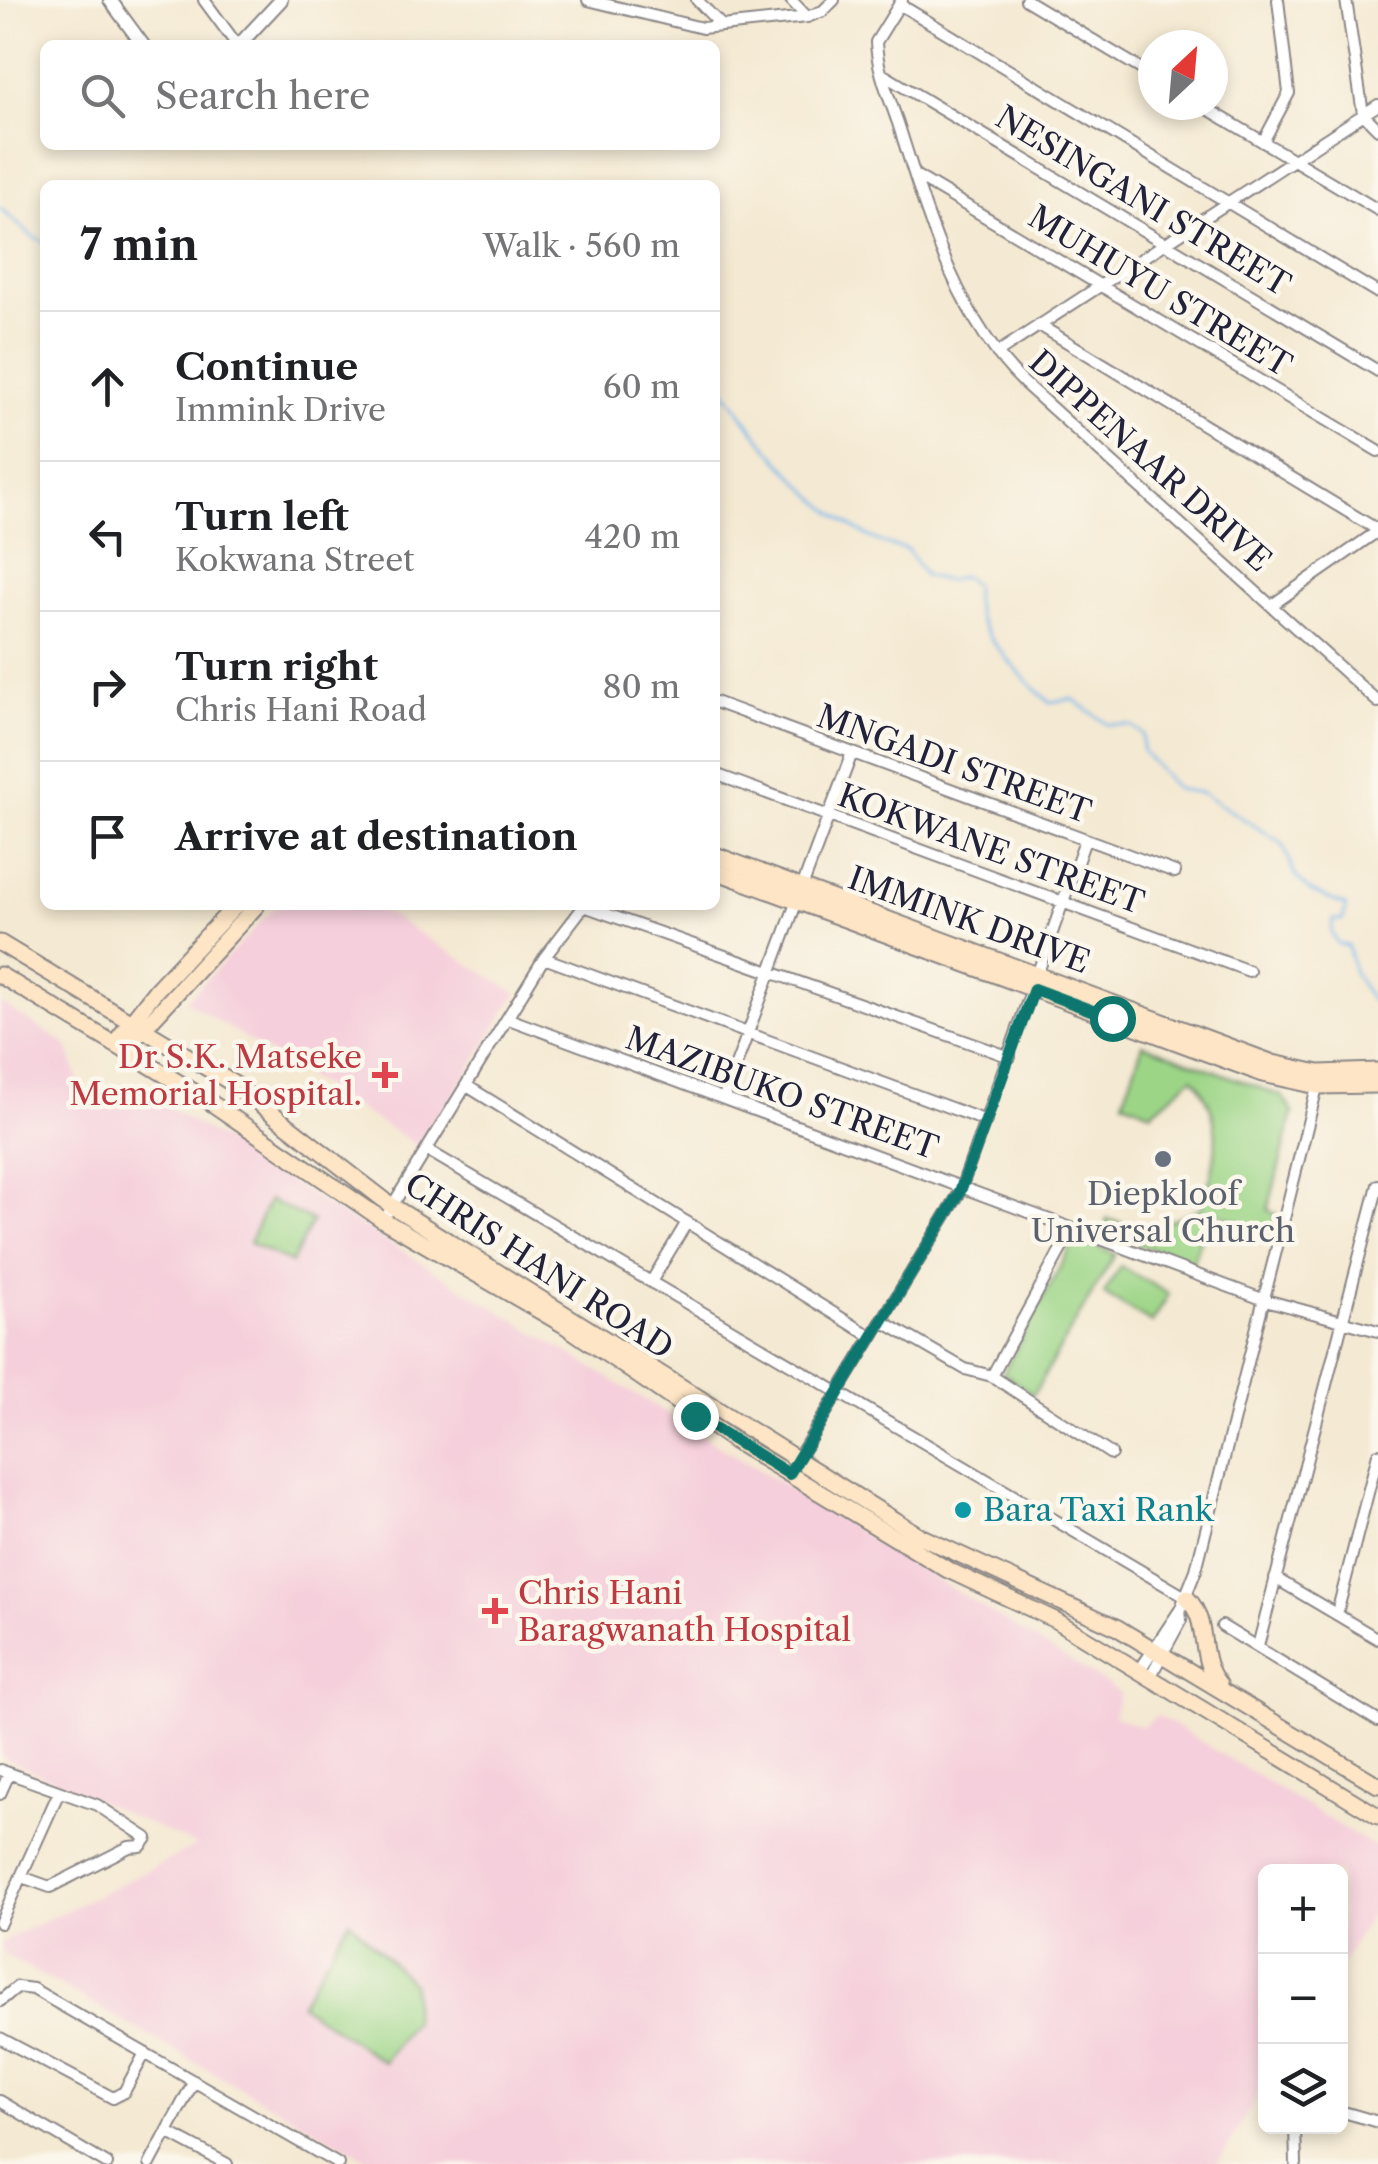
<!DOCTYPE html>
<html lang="en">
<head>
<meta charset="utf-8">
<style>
	:root { --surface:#fff; --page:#f2f2f2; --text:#202124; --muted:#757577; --line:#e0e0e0 }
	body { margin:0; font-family:"Libre Caslon Text",serif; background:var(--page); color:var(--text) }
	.controls { position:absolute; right:30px; bottom:30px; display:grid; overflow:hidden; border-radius:15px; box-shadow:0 5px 15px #0003 }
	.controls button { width:90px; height:90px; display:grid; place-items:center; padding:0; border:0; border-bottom:2px solid var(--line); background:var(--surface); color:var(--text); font:50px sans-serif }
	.compass { position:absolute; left:1138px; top:30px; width:90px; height:90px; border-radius:50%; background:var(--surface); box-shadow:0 5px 15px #0003; rotate:26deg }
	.stop { position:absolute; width:30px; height:30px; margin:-22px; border:8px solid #0f766e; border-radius:50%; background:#fff }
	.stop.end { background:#0f766e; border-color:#fff; box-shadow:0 2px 10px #0008 }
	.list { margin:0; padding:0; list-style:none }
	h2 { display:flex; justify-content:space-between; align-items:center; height:130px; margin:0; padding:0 40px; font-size:42px }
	h2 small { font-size:32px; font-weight:400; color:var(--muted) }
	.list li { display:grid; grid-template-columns:65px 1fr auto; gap:30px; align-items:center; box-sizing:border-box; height:150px; padding:0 40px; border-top:2px solid var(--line) }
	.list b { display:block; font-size:38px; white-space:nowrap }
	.list p { margin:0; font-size:32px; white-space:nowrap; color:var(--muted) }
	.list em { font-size:32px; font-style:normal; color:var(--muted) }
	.icon { flex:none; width:55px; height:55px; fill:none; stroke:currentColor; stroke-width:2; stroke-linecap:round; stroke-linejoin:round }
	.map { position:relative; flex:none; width:1378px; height:2164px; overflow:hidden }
	.search { position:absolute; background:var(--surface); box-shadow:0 5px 15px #0003; left:40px; top:40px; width:680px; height:110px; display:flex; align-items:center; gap:25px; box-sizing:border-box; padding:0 35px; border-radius:15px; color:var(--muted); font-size:38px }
	.panel { position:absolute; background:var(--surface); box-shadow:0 5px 15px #0003; left:40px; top:180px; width:680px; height:730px; border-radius:15px }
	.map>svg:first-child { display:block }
</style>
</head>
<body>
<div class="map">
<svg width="1378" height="2164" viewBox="0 0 1378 2164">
	<rect width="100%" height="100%" fill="#fbf7ec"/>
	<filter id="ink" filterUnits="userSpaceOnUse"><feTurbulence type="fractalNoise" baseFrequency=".01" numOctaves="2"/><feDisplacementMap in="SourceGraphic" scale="20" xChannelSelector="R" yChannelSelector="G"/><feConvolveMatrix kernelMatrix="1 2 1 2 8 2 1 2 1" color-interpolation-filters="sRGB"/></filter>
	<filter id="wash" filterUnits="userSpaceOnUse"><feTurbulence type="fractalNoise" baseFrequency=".0048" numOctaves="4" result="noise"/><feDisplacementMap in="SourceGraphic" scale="40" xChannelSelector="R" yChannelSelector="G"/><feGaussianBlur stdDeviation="2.25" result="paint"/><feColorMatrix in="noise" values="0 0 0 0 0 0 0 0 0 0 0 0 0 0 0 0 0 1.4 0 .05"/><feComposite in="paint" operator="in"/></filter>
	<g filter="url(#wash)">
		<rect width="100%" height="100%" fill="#f4e9d2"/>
		<path fill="#f5cfdb" d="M277 905H373L517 993 421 1148 186 1001Z
			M0 1003 67 1045 80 1086 102 1099 150 1096 1120 1692 1113 1716 1142 1727 1157 1715 1378 1849V1903L1341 1964 1340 1872H1266L1265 2085 1217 2164H376L5 1955 0 1945 10 1938 197 1846 0 1756Z"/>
		<path fill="#9dd587" stroke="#607c61" stroke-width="2.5" d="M1143 1044 1282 1096 1293 1113 1268 1210 1277 1215 1273 1233 1210 1211 1192 1264 1104 1232 1107 1219C1143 1231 1168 1223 1201 1208 1218 1160 1226 1118 1193 1077L1152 1112 1123 1101Z
			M269 1200 312 1221 291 1263 249 1243Z
			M1076 1237 1115 1254 1033 1395 1003 1373Z
			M1120 1266 1169 1294 1152 1323 1104 1294Z
			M349 1920 413 1984V2021L383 2062 300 2004Z"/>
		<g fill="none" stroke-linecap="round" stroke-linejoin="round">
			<path stroke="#78b9ed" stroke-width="2.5" d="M0 208 33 237 45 242
				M715 379C731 395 742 417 757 434 792 477 850 542 907 549L924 575 946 581 963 576 974 585C975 596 974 607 978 617 985 638 1032 688 1050 702L1073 699 1107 724 1130 725 1143 734 1142 750 1176 789 1202 793 1282 843 1295 875 1310 891 1346 906 1343 920H1333L1331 932 1338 944 1348 946 1354 973 1371 1000 1378 1002"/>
		</g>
	</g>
	<g filter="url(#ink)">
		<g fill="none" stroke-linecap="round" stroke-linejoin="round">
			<g stroke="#8b8686" stroke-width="14">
				<path id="minor" d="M204 0 237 45
					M588 0 702 28 807 17 823 11 834 0
					M697 0 722 26
					M791 0 807 17
					M902 0 876 42C877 69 889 97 898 123 926 211 956 318 1024 383L1378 702
					M1026 0 1153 76
					M1346 0 1363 114 1378 129
					M899 4 1378 293
					M882 74 1378 371
					M1201 105 1378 210
					M1263 142 1289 93 1278 0
					M915 175 1378 451
					M1039 325 1378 530
					M997 353 1378 105
					M1272 605 1378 531
					M715 702 1175 872
					M715 774 1249 971
					M544 958 986 1121
					M509 1019 1262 1299 1378 1331
					M467 1086 872 1337
					M724 1097 852 753
					M427 1150 1187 1598
					M389 1211 544 958 584 906 1010 1057
					M651 1282 687 1222
					M882 1321 965 1369 992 1376 1111 1454
					M992 1376 1072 1229
					M794 1465 959 1194 1085 840
					M1275 1578 1378 1639
					M1337 1613 1378 1454
					M1222 1626 1378 1721
					M1258 1646 1378 1185
					M1139 1671 1180 1610 1196 1570 1318 1083
					M1150 1677 1181 1620 1180 1610
					M0 1770 97 1805 147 1838 141 1846 129 1847 50 1887 22 1877
					M0 1794 9 1774
					M0 1923 59 1792
					M0 2001 17 1987 33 1989 338 2164
					M0 2038 113 2098 124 2092 145 2053
					M0 2101 107 2164
					M1340 2111 1378 2122
					M1295 2126 1296 2164
					M167 2132 227 2164
					M150 2164 194 2081"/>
			</g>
			<g stroke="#8b8686" stroke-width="16">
				<path id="tertiary" d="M110 0 143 45
					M239 45 281 0"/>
			</g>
			<g stroke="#8b8686" stroke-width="19">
				<path id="secondary" d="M715 855 1273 1063 1319 1073 1378 1071
					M715 871 1263 1074 1317 1086 1378 1085
					M0 943 237 1086 392 1206 920 1536 1116 1627 1378 1785
					M0 975 204 1098 383 1220 564 1325 734 1441 948 1570 1055 1620 1378 1816
					M114 1044 156 990 236 905
					M124 1050 257 905
					M1187 1598C1211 1623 1196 1657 1219 1684"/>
			</g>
			<use href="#minor" stroke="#fff" stroke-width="10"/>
			<use href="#tertiary" stroke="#fff" stroke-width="12"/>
			<use href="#secondary" stroke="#fde5c5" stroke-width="15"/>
		</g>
	</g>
	<g fill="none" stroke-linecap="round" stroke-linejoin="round" filter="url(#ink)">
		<path stroke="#0f766e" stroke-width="12" d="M695 1416 789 1474 959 1194 1034 989 1112 1018"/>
	</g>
	<g fill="#e0444e" stroke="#fbf7ec" stroke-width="4">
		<path d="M380 1060h10v10h10v10h-10v10h-10v-10h-10v-10h10z"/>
		<path d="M490 1596h10v10h10v10h-10v10h-10v-10h-10v-10h10z"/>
	</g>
	<circle fill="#6b7280" stroke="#fbf7ec" stroke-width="4" cx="1163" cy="1159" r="10"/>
	<circle fill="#0f9aa8" stroke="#fbf7ec" stroke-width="4" cx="963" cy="1510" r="10"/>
	<g text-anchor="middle" stroke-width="9" stroke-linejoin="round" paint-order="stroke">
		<g font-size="32" fill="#22223b" stroke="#fbf7ec">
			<text transform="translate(1143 201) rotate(31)" y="11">NESINGANI STREET</text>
			<text transform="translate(1160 291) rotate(31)" y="11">MUHUYU STREET</text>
			<text transform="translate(1150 461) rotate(42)" y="11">DIPPENAAR DRIVE</text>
			<text transform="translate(954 764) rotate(20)" y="11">MNGADI STREET</text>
			<text transform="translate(991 849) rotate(20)" y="11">KOKWANE STREET</text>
			<text transform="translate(969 920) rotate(20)" y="11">IMMINK DRIVE</text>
			<text transform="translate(782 1093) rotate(20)" y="11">MAZIBUKO STREET</text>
			<text transform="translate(539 1266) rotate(33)" y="11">CHRIS HANI ROAD</text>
		</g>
		<g font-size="32" fill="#be3a42" stroke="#fbf7ec" text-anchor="end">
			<text x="362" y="1068">Dr S.K. Matseke<tspan x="362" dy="37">Memorial Hospital.</tspan></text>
			<text x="518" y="1604" text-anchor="start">Chris Hani<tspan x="518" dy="37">Baragwanath Hospital</tspan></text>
		</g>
		<g font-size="32" fill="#5b616d" stroke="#fbf7ec">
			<text x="1163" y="1205">Diepkloof<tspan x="1163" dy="37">Universal Church</tspan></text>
		</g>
		<g font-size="32" fill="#0d838f" stroke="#fbf7ec" text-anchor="start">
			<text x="983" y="1521">Bara Taxi Rank</text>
		</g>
	</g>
</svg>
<div class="controls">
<button>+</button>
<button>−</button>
<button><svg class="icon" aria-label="layers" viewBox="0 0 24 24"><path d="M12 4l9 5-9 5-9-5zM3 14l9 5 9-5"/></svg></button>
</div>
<svg class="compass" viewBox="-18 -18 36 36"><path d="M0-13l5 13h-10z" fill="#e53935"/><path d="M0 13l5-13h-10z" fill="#757577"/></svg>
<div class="stop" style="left:1112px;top:1018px"></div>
<div class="stop end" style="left:695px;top:1416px"></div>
<div class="search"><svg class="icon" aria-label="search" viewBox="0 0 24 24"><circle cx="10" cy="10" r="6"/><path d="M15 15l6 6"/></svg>Search here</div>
<section class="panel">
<h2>7 min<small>Walk · 560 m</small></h2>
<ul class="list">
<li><svg class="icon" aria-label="ahead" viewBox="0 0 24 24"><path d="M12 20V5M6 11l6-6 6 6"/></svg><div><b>Continue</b><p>Immink Drive</p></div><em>60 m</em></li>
<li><svg class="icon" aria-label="left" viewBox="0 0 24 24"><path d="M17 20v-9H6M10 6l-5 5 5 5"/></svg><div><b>Turn left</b><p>Kokwana Street</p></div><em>420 m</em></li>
<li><svg class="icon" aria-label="right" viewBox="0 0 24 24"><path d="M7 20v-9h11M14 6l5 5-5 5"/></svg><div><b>Turn right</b><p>Chris Hani Road</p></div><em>80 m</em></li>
<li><svg class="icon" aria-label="arrive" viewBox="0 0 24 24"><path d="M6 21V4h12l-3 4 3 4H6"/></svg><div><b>Arrive at destination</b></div></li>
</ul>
</section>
</div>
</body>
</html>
